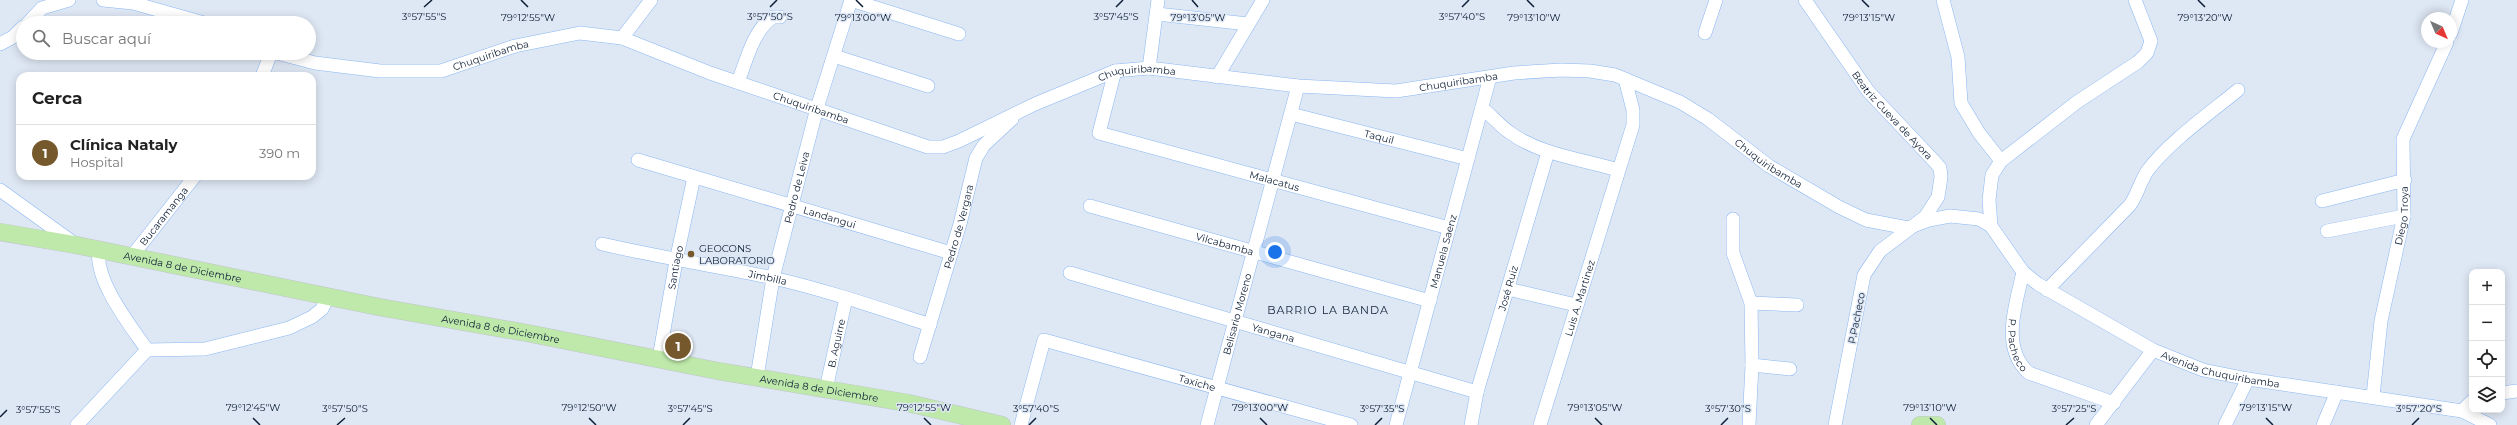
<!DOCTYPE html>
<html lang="es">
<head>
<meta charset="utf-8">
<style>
	:root { --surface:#fff; --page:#f2f2f2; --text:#222; --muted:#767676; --line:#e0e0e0; --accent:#75582c }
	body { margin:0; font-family:Montserrat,sans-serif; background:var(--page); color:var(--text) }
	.controls { position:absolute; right:12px; bottom:12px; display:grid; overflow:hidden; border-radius:8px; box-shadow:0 2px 10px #0003 }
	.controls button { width:36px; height:36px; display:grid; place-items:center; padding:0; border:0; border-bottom:1px solid var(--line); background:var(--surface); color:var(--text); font:20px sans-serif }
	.compass { position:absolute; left:2421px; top:12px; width:36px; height:36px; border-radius:50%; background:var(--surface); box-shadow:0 2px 10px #0003; rotate:136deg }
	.you { position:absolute; left:1275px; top:252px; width:14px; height:14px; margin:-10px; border:3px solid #fff; border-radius:50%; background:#1a73e8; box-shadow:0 0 0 6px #1a73e833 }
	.badge { display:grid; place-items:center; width:26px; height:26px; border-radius:50%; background:var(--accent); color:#fff; font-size:13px; font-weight:700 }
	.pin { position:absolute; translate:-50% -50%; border:2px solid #fff; box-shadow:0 1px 4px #0006 }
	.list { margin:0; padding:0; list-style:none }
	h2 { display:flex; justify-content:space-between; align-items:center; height:52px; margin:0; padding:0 16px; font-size:17px }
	h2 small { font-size:13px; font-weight:400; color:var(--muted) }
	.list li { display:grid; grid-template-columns:26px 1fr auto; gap:12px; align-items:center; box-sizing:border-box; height:56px; padding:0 16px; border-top:1px solid var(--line) }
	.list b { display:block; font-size:15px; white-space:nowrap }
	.list p { margin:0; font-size:13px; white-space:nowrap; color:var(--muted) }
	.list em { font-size:13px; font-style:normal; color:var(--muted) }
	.icon { flex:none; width:22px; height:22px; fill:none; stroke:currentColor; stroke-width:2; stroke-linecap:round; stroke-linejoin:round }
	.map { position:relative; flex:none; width:2517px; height:425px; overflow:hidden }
	.search { position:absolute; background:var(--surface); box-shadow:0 2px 10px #0003; left:16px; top:16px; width:300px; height:44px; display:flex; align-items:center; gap:10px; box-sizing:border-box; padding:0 14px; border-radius:22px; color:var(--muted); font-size:15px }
	.panel { position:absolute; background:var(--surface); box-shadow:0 2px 10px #0003; left:16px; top:72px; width:300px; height:108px; border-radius:12px }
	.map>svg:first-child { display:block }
</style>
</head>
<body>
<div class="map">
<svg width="2517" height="425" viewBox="0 0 2517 425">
	<rect width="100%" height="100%" fill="#dee7f4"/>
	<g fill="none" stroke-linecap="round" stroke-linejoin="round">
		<g stroke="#8ab7f3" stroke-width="14">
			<g id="minor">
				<path d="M103 0 133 3 204 23"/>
				<path d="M851 0 959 34"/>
				<path id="s1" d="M1805 0 1868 91 1935 162 1940 168 1941 177 1938 197 1925 217 1880 251 1864 275 1835 425"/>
				<path d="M1943 0 1958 57 1961 103 1979 133 2001 161"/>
				<path d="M1157 14 1248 24"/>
				<path d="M28 23 42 8 69 0"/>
				<path d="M1705 33 1716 0"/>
				<path d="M2451 33 2462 0"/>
				<path d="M622 38 651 0"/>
				<path d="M0 44 13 37 23 27"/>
				<path id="s2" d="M277 53 315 63 380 71H441L515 46 580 33 622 38 710 73 928 147H943L959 141 1035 104 1115 71 1149 68 1298 86 1396 91 1514 73 1561 70 1590 71 1615 75 1680 102 1708 119 1769 166 1839 207 1866 220 1908 228 1929 220 1950 216 1979 219 1991 226 2023 272 2038 284 2153 350 2203 370 2248 379 2462 411 2490 425"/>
				<path d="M834 56 928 86"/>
				<path d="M1149 68 1158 0"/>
				<path id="s3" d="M1115 71 1099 133 1449 228"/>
				<path d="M262 76 271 53"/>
				<path d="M1217 77 1263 0"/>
				<path d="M738 82C746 62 753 30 773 17H780"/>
				<path d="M1482 108C1491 115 1499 125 1509 132 1540 155 1582 159 1618 170"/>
				<path id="s4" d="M1291 114 1468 159"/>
				<path id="s5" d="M638 160 951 253"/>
				<path d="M0 190 75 244"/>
				<path d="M2322 201 2405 180"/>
				<path id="s6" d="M1090 206 1430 301"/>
				<path d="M1733 219V253L1751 303 1752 365 1749 425"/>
				<path d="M1991 226 1989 200 1992 175 2001 161 2077 102 2138 62 2147 53 2151 41 2135 0"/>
				<path d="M2327 231 2404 216"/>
				<path id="s7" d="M602 244C659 257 716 266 773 278 826 290 878 308 930 325"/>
				<path d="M99 250C94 280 130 325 147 350"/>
				<path id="s8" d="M132 256 195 176"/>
				<path id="s9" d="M2023 272C2016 304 2000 348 2029 373L2114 403"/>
				<path id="s10" d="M1070 273 1477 392"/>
				<path d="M1508 289 1576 305"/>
				<path d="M2047 290 2130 205C2138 194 2140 181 2148 170 2169 142 2210 113 2238 90"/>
				<path d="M1751 303 1797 305"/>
				<path id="s11" d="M920 357 960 224 976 158 984 145 1012 119"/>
				<path id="s12" d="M659 358 676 261 694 177"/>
				<path d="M1752 365 1790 369"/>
				<path id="s13" d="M757 377 773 278 817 108 851 0"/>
				<path id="s14" d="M826 389 846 298"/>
				<path d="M2502 393 2517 391"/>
				<path id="s15" d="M2373 396 2381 321 2404 216 2403 139 2447 42"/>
				<path d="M2462 411 2472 401"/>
				<path d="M77 425 147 350 205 349 289 328 312 317 322 309 328 297"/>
				<path id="s16" d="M1021 425 1044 340 1351 425"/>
				<path id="s17" d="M1207 425 1298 86"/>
				<path id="s18" d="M1396 425 1490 77"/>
				<path id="s19" d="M1471 425 1477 392 1548 152"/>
				<path id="s20" d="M1540 425 1633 125V110L1625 79"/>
				<path d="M2096 425 2153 350"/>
				<path d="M2225 425 2248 379"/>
				<path d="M2323 425 2337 392"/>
			</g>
		</g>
		<g stroke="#c0c5cb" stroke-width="18">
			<g id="major">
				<path id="s21" d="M0 232 76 245 379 307 527 333 718 371 908 403 1002 425"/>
				<path d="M1920 425H1937"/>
			</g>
		</g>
		<use href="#minor" stroke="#fff" stroke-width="13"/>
		<use href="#major" stroke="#bfe9ab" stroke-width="17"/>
	</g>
	<path fill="none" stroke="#0e1f36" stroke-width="1.5" d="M521 0 528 7M856 0 863 7M1192 0 1198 7M1527 0 1534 7M1862 0 1869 7M2198 0 2205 7M424 7 432 0M770 7 777 0M1116 7 1123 0M1462 7 1469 0M0 417 7 410M253 418 260 425M589 418 596 425M924 418 931 425M1260 418 1267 425M1595 418 1602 425M1930 418 1937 425M2266 418 2273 425M337 425 345 418M683 425 690 418M1029 425 1036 418M1375 425 1382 418M1721 425 1728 418M2066 425 2074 418M2412 425 2419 418"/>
	<circle fill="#75582c" stroke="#dee7f4" stroke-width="1.5" cx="691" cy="254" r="4"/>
	<g text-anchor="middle" stroke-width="3" stroke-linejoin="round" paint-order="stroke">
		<g font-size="10" fill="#0e1f36" stroke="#dee7f4">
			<text dy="4" stroke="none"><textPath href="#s2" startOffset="218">Chuquiribamba</textPath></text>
			<text dy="4" stroke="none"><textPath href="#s2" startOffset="902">Chuquiribamba</textPath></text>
			<text dy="4" stroke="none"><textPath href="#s2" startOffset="1226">Chuquiribamba</textPath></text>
			<text dy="4" stroke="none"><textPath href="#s2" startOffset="554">Chuquiribamba</textPath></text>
			<text dy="4" stroke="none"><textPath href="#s1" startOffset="145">Beatriz Cueva de Ayora</textPath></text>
			<text dy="4" stroke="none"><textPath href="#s4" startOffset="91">Taquil</textPath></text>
			<text dy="4" stroke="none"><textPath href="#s2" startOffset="1562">Chuquiribamba</textPath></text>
			<text dy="4" stroke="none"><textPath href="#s3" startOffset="246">Malacatus</textPath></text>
			<text dy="4" stroke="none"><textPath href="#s13" startOffset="194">Pedro de Leiva</textPath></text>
			<text dy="4" stroke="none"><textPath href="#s15" startOffset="183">Diego Troya</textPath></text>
			<text dy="4" stroke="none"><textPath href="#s8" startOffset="51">Bucaramanga</textPath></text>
			<text dy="4" stroke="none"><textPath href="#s5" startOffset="200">Landangui</textPath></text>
			<text dy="4" stroke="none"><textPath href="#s11" startOffset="136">Pedro de Vergara</textPath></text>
			<text dy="4" stroke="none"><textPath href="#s6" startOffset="140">Vilcabamba</textPath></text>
			<text dy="4" stroke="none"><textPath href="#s18" startOffset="180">Manuela Saenz</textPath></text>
			<text dy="4" stroke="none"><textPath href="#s21" startOffset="186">Avenida 8 de Diciembre</textPath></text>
			<text dy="4" stroke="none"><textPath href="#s12" startOffset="92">Santiago</textPath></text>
			<text dy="4" stroke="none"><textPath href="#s7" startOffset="169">Jimbilla</textPath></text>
			<text dy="4" stroke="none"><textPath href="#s19" startOffset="142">José Ruiz</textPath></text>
			<text dy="4" stroke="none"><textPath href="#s20" startOffset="133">Luis A. Martinez</textPath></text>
			<text dy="4" stroke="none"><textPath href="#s17" startOffset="115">Belisario Moreno</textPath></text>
			<text transform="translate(1856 318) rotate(-79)" y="4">P.Pacheco</text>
			<text dy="4" stroke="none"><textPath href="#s21" startOffset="510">Avenida 8 de Diciembre</textPath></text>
			<text dy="4" stroke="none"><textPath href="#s10" startOffset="212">Yangana</textPath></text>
			<text dy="4" stroke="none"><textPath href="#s14" startOffset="47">B. Aguirre</textPath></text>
			<text dy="4" stroke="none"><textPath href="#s9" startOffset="75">P. Pacheco</textPath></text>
			<text dy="4" stroke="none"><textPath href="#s2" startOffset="2083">Avenida Chuquiribamba</textPath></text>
			<text dy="4" stroke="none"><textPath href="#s16" startOffset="247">Taxiche</textPath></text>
			<text dy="4" stroke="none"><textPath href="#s21" startOffset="834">Avenida 8 de Diciembre</textPath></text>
		</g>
		<g font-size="10" fill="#0e1f36" stroke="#dee7f4" text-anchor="start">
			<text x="699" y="252">GEOCONS<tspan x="699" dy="12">LABORATORIO</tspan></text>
		</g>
		<g font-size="11" letter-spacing="1" fill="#0e1f36" stroke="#dee7f4">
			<text x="1328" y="314">BARRIO LA BANDA</text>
		</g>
	</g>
	<g font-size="10" text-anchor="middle" fill="#0e1f36" stroke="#dee7f4" stroke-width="3" stroke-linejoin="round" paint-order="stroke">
		<text x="424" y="20">3°57'55"S</text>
		<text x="770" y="20">3°57'50"S</text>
		<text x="1116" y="20">3°57'45"S</text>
		<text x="1462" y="20">3°57'40"S</text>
		<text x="528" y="21">79°12'55"W</text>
		<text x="863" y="21">79°13'00"W</text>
		<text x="1198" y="21">79°13'05"W</text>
		<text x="1534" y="21">79°13'10"W</text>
		<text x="1869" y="21">79°13'15"W</text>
		<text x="2205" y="21">79°13'20"W</text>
		<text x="253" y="411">79°12'45"W</text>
		<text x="589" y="411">79°12'50"W</text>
		<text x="924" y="411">79°12'55"W</text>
		<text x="1260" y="411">79°13'00"W</text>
		<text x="1595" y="411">79°13'05"W</text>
		<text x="1930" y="411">79°13'10"W</text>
		<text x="2266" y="411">79°13'15"W</text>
		<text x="345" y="412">3°57'50"S</text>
		<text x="690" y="412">3°57'45"S</text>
		<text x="1036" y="412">3°57'40"S</text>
		<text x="1382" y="412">3°57'35"S</text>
		<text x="1728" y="412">3°57'30"S</text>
		<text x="2074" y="412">3°57'25"S</text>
		<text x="2419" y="412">3°57'20"S</text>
		<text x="38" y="413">3°57'55"S</text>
	</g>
</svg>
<div class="controls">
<button>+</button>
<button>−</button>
<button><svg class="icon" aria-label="locate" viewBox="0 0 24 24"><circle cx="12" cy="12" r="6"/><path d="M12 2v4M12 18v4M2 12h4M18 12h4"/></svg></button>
<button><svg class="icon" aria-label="layers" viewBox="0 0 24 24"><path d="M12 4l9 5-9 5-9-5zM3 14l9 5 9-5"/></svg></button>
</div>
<svg class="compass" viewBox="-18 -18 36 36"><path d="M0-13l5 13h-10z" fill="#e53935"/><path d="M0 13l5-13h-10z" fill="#767676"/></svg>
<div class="you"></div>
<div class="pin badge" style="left:678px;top:346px">1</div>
<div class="search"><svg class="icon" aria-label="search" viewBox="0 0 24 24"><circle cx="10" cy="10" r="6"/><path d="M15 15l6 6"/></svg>Buscar aquí</div>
<section class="panel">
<h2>Cerca<small></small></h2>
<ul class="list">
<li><span class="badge">1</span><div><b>Clínica Nataly</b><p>Hospital</p></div><em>390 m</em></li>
</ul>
</section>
</div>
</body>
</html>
